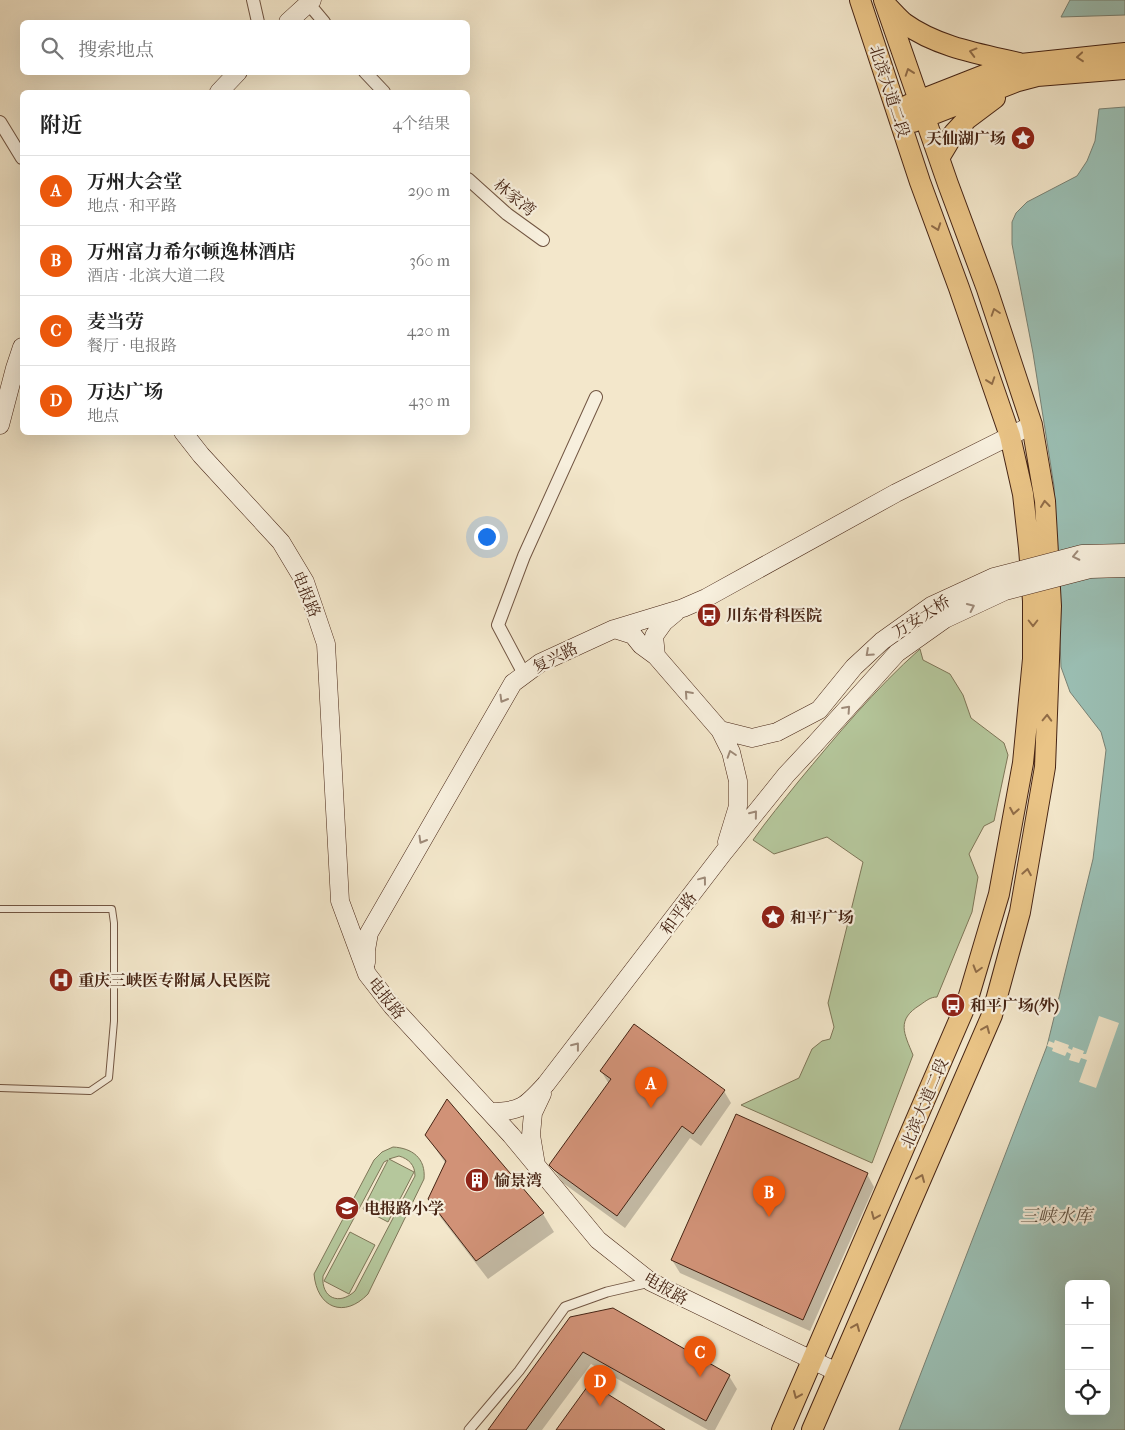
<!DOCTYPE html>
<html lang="zh">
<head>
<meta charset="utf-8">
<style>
	:root { --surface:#fff; --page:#f6f6f6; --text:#222; --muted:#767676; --line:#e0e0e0; --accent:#ea580c }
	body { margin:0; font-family:"IM FELL French Canon","Noto Serif SC",serif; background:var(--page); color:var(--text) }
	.controls { position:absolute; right:15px; bottom:15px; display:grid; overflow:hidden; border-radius:8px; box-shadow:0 5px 20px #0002 }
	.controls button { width:45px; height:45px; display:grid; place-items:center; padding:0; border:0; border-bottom:1px solid var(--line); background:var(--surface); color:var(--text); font:25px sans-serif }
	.you { position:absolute; left:486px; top:536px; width:18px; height:18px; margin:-12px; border:4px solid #fff; border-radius:50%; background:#1a73e8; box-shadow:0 0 0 8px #1a73e833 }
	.badge { display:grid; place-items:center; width:32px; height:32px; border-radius:50%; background:var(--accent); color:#fff; font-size:16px; font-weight:700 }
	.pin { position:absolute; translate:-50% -41px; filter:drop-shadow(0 1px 2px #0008) }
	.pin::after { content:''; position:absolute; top:26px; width:18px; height:15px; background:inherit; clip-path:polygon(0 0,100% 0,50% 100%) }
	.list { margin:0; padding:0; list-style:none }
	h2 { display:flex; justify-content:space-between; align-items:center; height:65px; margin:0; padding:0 20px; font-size:21px }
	h2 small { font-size:16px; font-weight:400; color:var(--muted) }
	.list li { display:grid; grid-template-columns:32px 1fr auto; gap:15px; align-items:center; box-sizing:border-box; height:70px; padding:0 20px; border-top:1px solid var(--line) }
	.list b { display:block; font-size:19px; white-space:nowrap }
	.list p { margin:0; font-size:16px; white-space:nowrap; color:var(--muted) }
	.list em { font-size:16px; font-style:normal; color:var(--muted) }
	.icon { flex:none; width:28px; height:28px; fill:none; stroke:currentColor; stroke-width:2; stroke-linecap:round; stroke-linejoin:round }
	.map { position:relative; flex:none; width:1125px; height:1430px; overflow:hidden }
	.search { position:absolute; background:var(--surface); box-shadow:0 5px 20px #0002; left:20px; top:20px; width:450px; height:55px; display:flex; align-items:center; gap:12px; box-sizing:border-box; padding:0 18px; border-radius:8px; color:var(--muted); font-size:19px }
	.panel { position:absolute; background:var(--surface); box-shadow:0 5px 20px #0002; left:20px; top:90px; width:450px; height:345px; border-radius:8px }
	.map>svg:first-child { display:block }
</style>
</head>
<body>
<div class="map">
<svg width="1125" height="1430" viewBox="0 0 1125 1430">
	<rect width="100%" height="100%" fill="#f3e7cb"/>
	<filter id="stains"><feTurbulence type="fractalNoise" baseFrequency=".004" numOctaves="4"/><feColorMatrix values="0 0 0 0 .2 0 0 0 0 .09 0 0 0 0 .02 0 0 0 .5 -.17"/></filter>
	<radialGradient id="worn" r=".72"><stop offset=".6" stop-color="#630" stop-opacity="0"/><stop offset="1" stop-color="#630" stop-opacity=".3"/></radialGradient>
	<path fill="#b5c79c" stroke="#7e7658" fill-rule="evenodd" d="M920 649 923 660 950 674 963 695 971 718 1004 743 1008 755 994 821 984 826 969 854 978 877 972 912 937 997C930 997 926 1001 920 1005 896 1020 904 1033 913 1055L872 1163 741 1105 799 1078 812 1049 822 1041 830 1039 834 1027 828 1003 863 862 827 837 774 854 753 840C767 820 783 801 798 782 837 735 875 689 920 649Z
		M393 1147C412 1148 426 1158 424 1179L368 1294C344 1319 317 1308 314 1274L374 1160 382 1152ZM399 1156C409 1159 415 1165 415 1176L355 1291C339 1306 321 1298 323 1276L384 1162 388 1160 363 1209 388 1222 414 1172 389 1159Z
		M350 1232 375 1245 349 1294 324 1281Z"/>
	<path fill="#9bc0b5" stroke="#798275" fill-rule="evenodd" d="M1070 0H1125V15L1061 17Z
		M1125 107V1430H899L1047 1046 1093 859 1106 750 1101 732 1070 692 1061 667 1054 486 1033 353 1012 244V222L1016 213 1027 202 1077 176 1087 161 1095 141 1099 109ZM1069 1284H1106V1411H1069Z"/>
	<path fill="#f3e7cb" d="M1099 1016 1119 1023 1096 1088 1079 1082 1087 1060 1081 1058 1079 1063 1069 1060 1071 1054 1067 1052 1065 1056 1052 1051 1053 1048 1047 1046 1049 1041 1054 1043 1055 1040 1069 1045 1068 1048 1072 1050 1073 1047 1084 1051 1083 1054H1086Z"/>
	<path fill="#0003" d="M601 1071 724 1091 731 1103 701 1146 690 1138 625 1228 563 1183 551 1165 609 1084Z
		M447 1101 543 1214 554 1232 488 1279 441 1218 430 1199 446 1164 426 1135Z
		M867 1174 874 1187 810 1331 680 1273 672 1260Z
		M571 1318 729 1376 737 1389 715 1430H708L591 1364 542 1430H489Z"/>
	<path fill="#d19277" stroke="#462414" d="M634 1024 725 1090 693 1134 682 1126 617 1216 554 1170 549 1165 611 1079 600 1071Z
		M447 1099 544 1213 476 1261 428 1199 446 1161 425 1135Z
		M736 1114 868 1173 803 1320 671 1260Z
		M613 1308 730 1375 706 1421 583 1352 526 1430H488L570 1317Z
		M590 1383 665 1430H556Z"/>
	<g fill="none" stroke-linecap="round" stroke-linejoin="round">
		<g stroke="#715542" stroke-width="8">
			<path id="service" d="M0 909H112L114 923V1021L109 1078 90 1091 0 1088"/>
		</g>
		<g stroke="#715542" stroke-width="11">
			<path id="pedestrian" d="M469 1430 519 1371 565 1307 607 1292 650 1282"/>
		</g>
		<g stroke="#715542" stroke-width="14">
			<path id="minor" d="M253 0 258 22
				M308 3 324 22
				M365 72 384 92
				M0 122 22 158
				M468 179 507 214 543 240
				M524 674 498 625 524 556 596 397"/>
		</g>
		<g stroke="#462414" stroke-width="19">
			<path id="secondary" d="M288 22 312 0
				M219 92 238 72
				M0 425 15 368 22 347
				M183 432 201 455 281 542 305 582 326 644 340 901 367 974 392 1006 511 1135 598 1240 651 1282 837 1372
				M614 629 633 635 641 645 656 656 720 730 731 752 738 781V806L727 842
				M656 656 654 636 664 622 676 612
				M720 730 752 738 777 732
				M366 963V950L369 933 513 683 540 663 614 629 683 608 706 598 896 493 1032 425
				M490 1112C521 1112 526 1106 546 1084L724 852 786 775 814 745
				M536 1165 531 1135 533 1113 542 1094"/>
		</g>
		<g stroke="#462414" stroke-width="22">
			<path id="primary" d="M887 6C893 12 898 18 904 23 937 47 980 54 1019 63
				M908 105 992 72 1021 64 1125 53
				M913 122 1018 81 1037 76 1125 69
				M939 158 954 133 967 119 995 98
				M782 1430 967 1002 999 894 1023 763 1033 659V601L1029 548 1023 494 1010 436 959 288 920 182 860 0
				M812 1430 992 1015 1020 912 1045 767 1051 606 1045 501 1032 425 987 289 948 184 884 0"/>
		</g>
		<use href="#service" stroke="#f7efdd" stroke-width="6"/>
		<use href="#pedestrian" stroke="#f7efdd" stroke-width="9"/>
		<use href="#minor" stroke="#f7efdd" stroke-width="12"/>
		<use href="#secondary" stroke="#f7efdd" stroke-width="18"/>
		<use href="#primary" stroke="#eac486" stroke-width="20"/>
		<g stroke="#462414" stroke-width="19" stroke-linecap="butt">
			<path id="secondary-bridge" d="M777 732 819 710 854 667 882 641 931 606 994 577 1082 554 1125 553
				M814 745 897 653 945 619 1005 591 1090 569 1125 568"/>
		</g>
		<use href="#secondary-bridge" stroke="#f7efdd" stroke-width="18"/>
	</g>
	<defs><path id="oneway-chevron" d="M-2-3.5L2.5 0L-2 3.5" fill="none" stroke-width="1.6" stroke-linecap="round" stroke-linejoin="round" transform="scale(1.25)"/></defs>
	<g stroke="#906c47">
		<use href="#oneway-chevron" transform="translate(973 52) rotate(-165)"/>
		<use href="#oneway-chevron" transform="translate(1080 57) rotate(175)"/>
		<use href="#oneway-chevron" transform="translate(909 72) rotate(-109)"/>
		<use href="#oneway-chevron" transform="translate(937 227) rotate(70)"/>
		<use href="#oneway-chevron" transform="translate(995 312) rotate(-108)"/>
		<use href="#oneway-chevron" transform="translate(991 381) rotate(71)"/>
		<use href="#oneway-chevron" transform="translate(1045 504) rotate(-96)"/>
		<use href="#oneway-chevron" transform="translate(1033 623) rotate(90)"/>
		<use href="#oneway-chevron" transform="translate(1047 718) rotate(-88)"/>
		<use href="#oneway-chevron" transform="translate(1014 811) rotate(100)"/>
		<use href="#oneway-chevron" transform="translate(1027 872) rotate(-80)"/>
		<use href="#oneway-chevron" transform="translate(977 969) rotate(106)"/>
		<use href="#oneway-chevron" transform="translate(986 1029) rotate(-67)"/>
		<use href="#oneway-chevron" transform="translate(921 1178) rotate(-67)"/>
		<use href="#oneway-chevron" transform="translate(875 1216) rotate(113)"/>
		<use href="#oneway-chevron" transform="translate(856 1327) rotate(-67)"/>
		<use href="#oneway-chevron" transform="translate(797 1395) rotate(113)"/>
	</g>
	<g stroke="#9e8a78">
		<use href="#oneway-chevron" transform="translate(1076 556) rotate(168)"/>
		<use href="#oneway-chevron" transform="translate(971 607) rotate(-25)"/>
		<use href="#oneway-chevron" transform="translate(869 653) rotate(138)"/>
		<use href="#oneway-chevron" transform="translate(688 694) rotate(-132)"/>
		<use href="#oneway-chevron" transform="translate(503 699) rotate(120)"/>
		<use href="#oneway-chevron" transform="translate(847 709) rotate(-48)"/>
		<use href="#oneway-chevron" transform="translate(731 754) rotate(-108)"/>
		<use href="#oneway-chevron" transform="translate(754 814) rotate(-51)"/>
		<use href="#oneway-chevron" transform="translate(422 840) rotate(120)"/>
		<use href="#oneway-chevron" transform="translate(703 880) rotate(-53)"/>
		<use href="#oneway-chevron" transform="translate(576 1046) rotate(-52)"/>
	</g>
	<defs>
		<g id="sight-disc" transform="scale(1.25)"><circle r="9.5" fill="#8f2418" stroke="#f7efdd"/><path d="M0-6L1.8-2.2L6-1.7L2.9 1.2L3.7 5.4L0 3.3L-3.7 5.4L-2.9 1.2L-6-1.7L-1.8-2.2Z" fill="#fff"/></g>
		<g id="bus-disc" transform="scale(1.25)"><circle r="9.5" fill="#8f2418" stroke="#f7efdd"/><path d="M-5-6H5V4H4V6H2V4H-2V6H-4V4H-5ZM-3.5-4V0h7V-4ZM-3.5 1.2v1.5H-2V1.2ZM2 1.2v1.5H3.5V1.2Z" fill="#fff"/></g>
		<g id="hospital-disc" transform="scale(1.25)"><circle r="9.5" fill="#8f2418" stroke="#f7efdd"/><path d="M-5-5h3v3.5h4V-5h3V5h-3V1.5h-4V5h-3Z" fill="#fff"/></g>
		<g id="building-disc" transform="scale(1.25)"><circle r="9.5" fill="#8f2418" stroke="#f7efdd"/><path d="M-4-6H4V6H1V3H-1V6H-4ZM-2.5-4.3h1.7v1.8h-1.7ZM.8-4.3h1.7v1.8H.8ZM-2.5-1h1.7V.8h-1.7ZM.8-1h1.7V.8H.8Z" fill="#fff"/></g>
		<g id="school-disc" transform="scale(1.25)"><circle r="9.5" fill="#8f2418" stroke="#f7efdd"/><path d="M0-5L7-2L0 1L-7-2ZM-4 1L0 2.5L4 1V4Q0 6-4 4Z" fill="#fff"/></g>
	</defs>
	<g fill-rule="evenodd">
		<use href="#sight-disc" x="1023" y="138"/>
		<use href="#bus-disc" x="709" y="615"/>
		<use href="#sight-disc" x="773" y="917"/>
		<use href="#hospital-disc" x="61" y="980"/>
		<use href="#bus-disc" x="953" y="1005"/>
		<use href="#building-disc" x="477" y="1180"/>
		<use href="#school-disc" x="347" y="1208"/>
	</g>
	<g text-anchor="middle" stroke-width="4.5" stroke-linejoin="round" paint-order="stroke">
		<g font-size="16" fill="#462414" stroke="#f7efdd">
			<text transform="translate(890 91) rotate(72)" y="6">北滨大道二段</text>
			<text transform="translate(515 197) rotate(39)" y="6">林家湾</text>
			<text transform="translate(307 594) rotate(67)" y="6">电报路</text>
			<text transform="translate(921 616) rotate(-32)" y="6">万安大桥</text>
			<text transform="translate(555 657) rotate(-27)" y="6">复兴路</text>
			<text transform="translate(678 913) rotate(-53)" y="6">和平路</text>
			<text transform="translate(387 998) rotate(51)" y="6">电报路</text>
			<text transform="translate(924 1103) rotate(-67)" y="6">北滨大道二段</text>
			<text transform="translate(666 1288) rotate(30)" y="6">电报路</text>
		</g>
		<g font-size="16" font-weight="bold" fill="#462414" stroke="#f7efdd" text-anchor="start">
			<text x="1006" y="144" text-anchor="end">天仙湖广场</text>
			<text x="726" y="621">川东骨科医院</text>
			<text x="790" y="923">和平广场</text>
			<text x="78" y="986">重庆三峡医专附属人民医院</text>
			<text x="970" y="1011">和平广场(外)</text>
			<text x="494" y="1186">愉景湾</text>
			<text x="364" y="1214">电报路小学</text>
		</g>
		<g font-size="18" font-style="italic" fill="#605344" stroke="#f7efdd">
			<text x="1056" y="1222">三峡水库</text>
		</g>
	</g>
	<rect width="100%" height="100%" filter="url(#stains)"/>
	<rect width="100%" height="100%" fill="url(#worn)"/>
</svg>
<div class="controls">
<button>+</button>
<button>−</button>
<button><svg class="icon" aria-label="locate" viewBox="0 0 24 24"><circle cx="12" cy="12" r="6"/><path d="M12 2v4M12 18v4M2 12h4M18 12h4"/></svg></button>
</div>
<div class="you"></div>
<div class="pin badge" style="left:651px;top:1108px">A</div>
<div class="pin badge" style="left:769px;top:1217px">B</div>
<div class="pin badge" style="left:700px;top:1377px">C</div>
<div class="pin badge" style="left:600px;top:1406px">D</div>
<div class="search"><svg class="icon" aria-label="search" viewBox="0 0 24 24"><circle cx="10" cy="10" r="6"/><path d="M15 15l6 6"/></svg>搜索地点</div>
<section class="panel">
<h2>附近<small>4个结果</small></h2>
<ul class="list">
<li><span class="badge">A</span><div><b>万州大会堂</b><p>地点 · 和平路</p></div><em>290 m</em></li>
<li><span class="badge">B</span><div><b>万州富力希尔顿逸林酒店</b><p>酒店 · 北滨大道二段</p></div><em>360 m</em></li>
<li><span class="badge">C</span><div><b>麦当劳</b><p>餐厅 · 电报路</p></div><em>420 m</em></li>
<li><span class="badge">D</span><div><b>万达广场</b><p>地点</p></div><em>430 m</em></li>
</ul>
</section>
</div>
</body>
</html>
